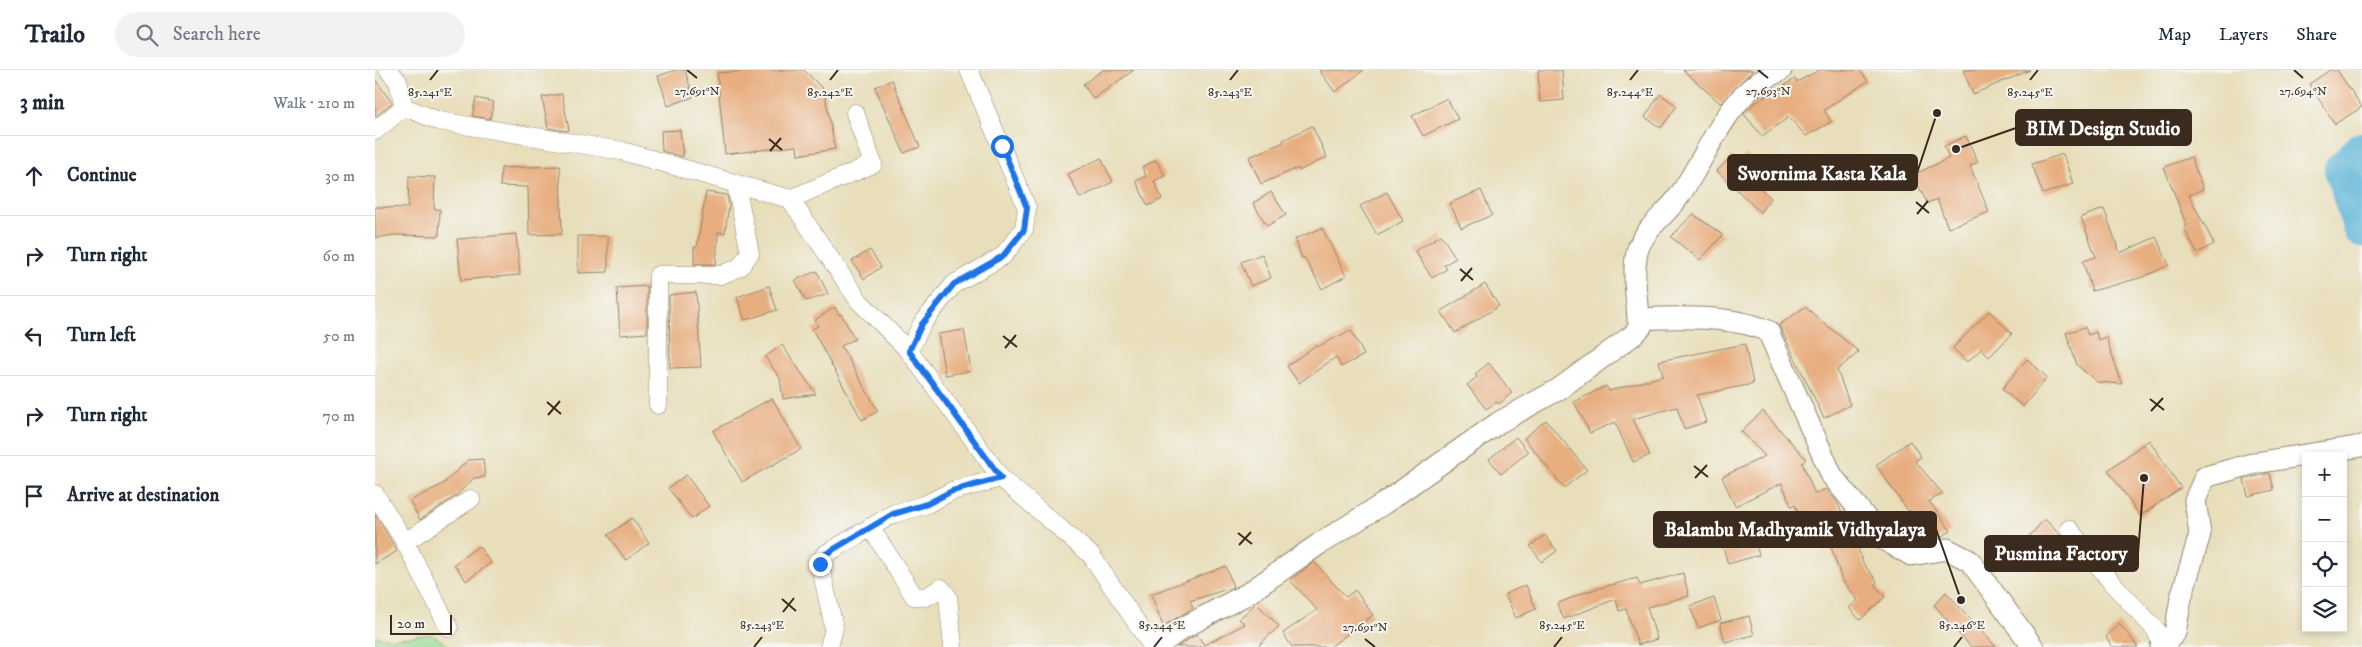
<!DOCTYPE html>
<html lang="en">
<head>
<meta charset="utf-8">
<style>
	:root { --surface:#fff; --page:#f2f2f3; --text:#1f2937; --muted:#747a83; --line:#e0e1e3 }
	body { margin:0; font-family:"IM FELL DW Pica",serif; background:var(--page); color:var(--text) }
	.controls { position:absolute; right:15px; bottom:15px; display:grid; overflow:hidden; border-radius:0px; box-shadow:0 2px 8px #0003 }
	.controls button { width:45px; height:45px; display:grid; place-items:center; padding:0; border:0; border-bottom:1px solid var(--line); background:var(--surface); color:var(--text); font:25px sans-serif }
	.scale { position:absolute; left:15px; bottom:12px; width:62px; box-sizing:border-box; padding-left:5px; border:2px solid #3b2a1e; border-top:0; font-size:14px; line-height:18px; white-space:nowrap; color:#3b2a1e; -webkit-text-stroke:4px #f6f6f2; paint-order:stroke }
	.stop { position:absolute; width:15px; height:15px; margin:-11px; border:4px solid #1a73e8; border-radius:50%; background:#fff }
	.stop.end { background:#1a73e8; border-color:#fff; box-shadow:0 1px 5px #0008 }
	.list { margin:0; padding:0; list-style:none }
	h2 { display:flex; justify-content:space-between; align-items:center; height:65px; margin:0; padding:0 20px; font-size:21px }
	h2 small { font-size:16px; font-weight:400; color:var(--muted) }
	.list li { display:grid; grid-template-columns:32px 1fr auto; gap:15px; align-items:center; box-sizing:border-box; height:80px; padding:0 20px; border-top:1px solid var(--line) }
	.list b { display:block; font-size:19px; white-space:nowrap }
	.list em { font-size:16px; font-style:normal; color:var(--muted) }
	.icon { flex:none; width:28px; height:28px; fill:none; stroke:currentColor; stroke-width:2; stroke-linecap:round; stroke-linejoin:round }
	.map { position:relative; flex:none; width:1987px; height:577px; overflow:hidden }
	header { display:flex; align-items:center; gap:30px; box-sizing:border-box; height:70px; padding:0 25px; background:var(--surface); border-bottom:1px solid var(--line) }
	header strong { font-size:24px }
	nav { display:flex; gap:28px; margin-inline-start:auto; font-size:18px }
	.search { width:350px; height:45px; background:var(--page); display:flex; align-items:center; gap:12px; box-sizing:border-box; padding:0 18px; border-radius:28px; color:var(--muted); font-size:19px }
	main { display:flex }
	aside { flex:1; background:var(--surface) }
	.map>svg:first-child { display:block }
</style>
</head>
<body>
<header>
<strong>Trailo</strong>
<div class="search"><svg class="icon" aria-label="search" viewBox="0 0 24 24"><circle cx="10" cy="10" r="6"/><path d="M15 15l6 6"/></svg>Search here</div>
<nav><a>Map</a><a>Layers</a><a>Share</a></nav>
</header>
<main>
<aside>
<h2>3 min<small>Walk · 210 m</small></h2>
<ul class="list">
<li><svg class="icon" aria-label="ahead" viewBox="0 0 24 24"><path d="M12 20V5M6 11l6-6 6 6"/></svg><div><b>Continue</b></div><em>30 m</em></li>
<li><svg class="icon" aria-label="right" viewBox="0 0 24 24"><path d="M7 20v-9h11M14 6l5 5-5 5"/></svg><div><b>Turn right</b></div><em>60 m</em></li>
<li><svg class="icon" aria-label="left" viewBox="0 0 24 24"><path d="M17 20v-9H6M10 6l-5 5 5 5"/></svg><div><b>Turn left</b></div><em>50 m</em></li>
<li><svg class="icon" aria-label="right" viewBox="0 0 24 24"><path d="M7 20v-9h11M14 6l5 5-5 5"/></svg><div><b>Turn right</b></div><em>70 m</em></li>
<li><svg class="icon" aria-label="arrive" viewBox="0 0 24 24"><path d="M6 21V4h12l-3 4 3 4H6"/></svg><div><b>Arrive at destination</b></div></li>
</ul>
</aside>
<div class="map">
<svg width="1987" height="577" viewBox="0 0 1987 577">
	<rect width="100%" height="100%" fill="#f6f6f2"/>
	<filter id="ink" filterUnits="userSpaceOnUse"><feTurbulence type="fractalNoise" baseFrequency=".02" numOctaves="2"/><feDisplacementMap in="SourceGraphic" scale="10" xChannelSelector="R" yChannelSelector="G"/><feConvolveMatrix kernelMatrix="1 2 1 2 8 2 1 2 1" color-interpolation-filters="sRGB"/></filter>
	<filter id="wash" filterUnits="userSpaceOnUse"><feTurbulence type="fractalNoise" baseFrequency=".0096" numOctaves="4" result="noise"/><feDisplacementMap in="SourceGraphic" scale="20" xChannelSelector="R" yChannelSelector="G"/><feGaussianBlur stdDeviation="1.12" result="paint"/><feColorMatrix in="noise" values="0 0 0 0 0 0 0 0 0 0 0 0 0 0 0 0 0 1.4 0 .05"/><feComposite in="paint" operator="in"/></filter>
	<g filter="url(#wash)">
		<rect width="100%" height="100%" fill="#e8deba"/>
		<path fill="#97dc95" stroke="#69835a" d="M56 564 76 577H0V566L17 569Z"/>
		<g fill="none" stroke-linecap="round" stroke-linejoin="round">
			<path stroke="#5ab3d8" stroke-width="38" d="M1987 81 1968 100 1987 159"/>
		</g>
		<g id="blocks">
			<path fill="#e8ae80" d="M301 0H310L318 27 293 36 283 6Z
				M384 0H429L449 20 460 79 423 85 422 76 350 84 342 3Z
				M728 0H759L718 29 708 14Z
				M944 0H989L960 22Z
				M1163 0H1187L1189 30 1165 32Z
				M1308 0H1378L1346 34Z
				M1444 0H1485L1493 11 1449 40 1456 52 1431 66 1414 47 1387 66 1369 44 1379 33 1420 9 1422 12Z
				M1588 0H1655L1598 24Z
				M1955 0H1962L1987 37 1960 54 1934 14Z
				M0 9 17 33 0 47Z
				M517 10 545 77 529 83 500 17Z
				M187 24 194 60 191 61 173 58 167 27Z
				M1285 24 1302 36 1286 58 1270 47Z
				M101 28 119 32 115 49 97 46Z
				M1072 28 1083 49 1048 66 1037 46Z
				M937 56 952 87 924 101 923 98 886 114 874 87 909 72 908 70Z
				M305 60 308 87 287 81 286 61Z
				M1591 66 1603 92 1595 96 1614 142 1573 158 1562 129 1552 133 1538 105 1574 88 1569 76Z
				M1371 84 1399 104 1386 119 1396 128 1385 142 1342 101 1357 86 1365 95Z
				M1688 84 1698 114 1668 124 1657 94Z
				M1816 87 1828 119 1814 125 1839 174 1822 183 1809 158 1812 156 1789 97Z
				M726 88 738 112 705 128 693 104Z
				M781 90 790 106 779 111 787 129 773 136 761 111 771 106 767 97Z
				M185 96 187 164 154 165 153 117 125 116 126 98Z
				M34 106 60 107 59 139H65L64 166 19 165 0 168V137L33 138Z
				M1106 120 1117 145 1086 158 1075 133Z
				M331 122 352 125 354 135 350 163 343 162 341 194H319V177H322Z
				M896 122 911 145 892 156 878 133Z
				M1012 122 1028 151 1002 165 985 136Z
				M1729 139 1745 183 1781 167 1794 195 1768 207 1717 221 1708 191 1721 187 1706 147Z
				M1318 144 1348 165 1325 190 1296 167Z
				M947 158 971 206 947 219 929 187 927 188 920 169Z
				M141 164 145 205 86 210 82 169Z
				M1066 165 1081 188 1069 195 1072 199 1057 208 1040 181Z
				M203 166H233V202L203 203Z
				M495 180 506 197 489 209 477 191Z
				M887 184 896 208 876 216 866 192Z
				M442 201 453 224 431 231 420 210Z
				M1110 214 1124 236 1080 263 1066 241Z
				M272 216V263L245 265 242 218Z
				M394 216 402 240 370 250 362 227Z
				M321 222 326 297 295 298 294 225Z
				M460 237 464 245 466 244 480 269 466 276 503 341 487 350 437 259 443 256 440 250Z
				M1430 237 1484 282 1462 300 1475 335 1449 348 1404 255Z
				M1614 241 1637 264 1614 287 1606 279 1592 292 1578 278Z
				M1710 257 1713 265 1721 262 1723 270 1731 267 1747 314 1722 312 1702 295 1691 263Z
				M589 260 596 301 570 305 563 264Z
				M976 260 989 285 966 297 961 287 924 313 912 296 941 275 942 277Z
				M1370 274 1378 314 1322 325 1331 352 1309 359 1302 337 1258 349 1275 385 1258 392 1240 352 1215 363 1199 332 1231 316 1234 321 1288 306 1284 291Z
				M407 275 441 324 408 329 405 308 390 287Z
				M1652 289 1672 307 1648 337 1627 319Z
				M1114 293 1137 323 1124 334 1122 332 1111 339 1092 315 1102 307 1100 304Z
				M397 328 426 379 367 412 338 361Z
				M1388 341 1431 389 1427 393 1440 424 1451 419 1461 431 1478 463 1488 493 1502 511 1500 515 1510 527 1485 550 1474 538 1483 530 1467 510 1446 447 1428 454 1420 435 1416 436 1407 413 1360 436 1347 407 1390 386 1366 361Z
				M1171 350 1212 400 1189 418 1149 368Z
				M1141 367 1153 382 1126 404 1114 389Z
				M1774 370 1806 418 1765 446 1733 400Z
				M1535 371 1546 387 1540 391 1568 424 1554 431 1576 461 1564 468 1558 469 1535 440 1533 441 1501 395Z
				M108 389 110 407 99 408 81 426 45 450 35 431 68 414 93 390Z
				M1895 403 1899 420 1873 426 1869 409Z
				M311 405 334 436 317 449 293 418Z
				M0 444 22 481 0 494Z
				M257 448 274 473 251 490 233 465Z
				M1670 449 1690 471 1673 490 1651 470Z
				M1375 455 1384 485 1353 494 1344 464Z
				M1170 465 1182 481 1167 492 1155 476Z
				M104 476 116 493 91 511 79 494Z
				M939 492 971 527 980 520 998 545 955 577H917L908 563 942 540 915 510Z
				M851 496 858 517 815 531 818 538 788 556 776 524Z
				M1308 503 1314 526 1272 537 1282 569 1263 575 1251 539 1244 541 1241 529 1189 549 1182 534 1210 522 1262 508 1265 515Z
				M1151 515 1161 539 1141 548 1130 524Z
				M1571 522 1621 577H1596L1559 535Z
				M1339 528 1346 550 1323 558 1315 536Z
				M881 533 904 556 882 577H802L822 564 829 575 870 554 864 549Z
				M1374 546 1379 565 1350 572 1345 553Z
				M1744 553 1763 577H1737L1731 567Z"/>
		</g>
	</g>
	<g filter="url(#ink)">
		<use href="#blocks" fill-opacity="0" stroke="#92846c" stroke-width="1"/>
		<g fill="none" stroke-linecap="round" stroke-linejoin="round">
			<g stroke="#92846c" stroke-width="19">
				<path id="minor" d="M13 0 23 11 29 37
					M0 61 29 37 64 51 247 81 415 129 484 231 534 281 626 408 716 485 775 573 784 575
					M415 129 498 94 480 43
					M534 281 547 254 579 214 628 186 649 159 652 138 594 0
					M283 335V205H346L365 197 375 183 361 115
					M0 424 30 472 74 558
					M496 458 539 526 551 527 566 518 573 527 578 577
					M1694 459 1737 513 1781 560 1787 577
					M30 472 96 429
					M454 577 459 558 445 494 449 485 518 444 552 434 577 421 626 408"/>
			</g>
			<g stroke="#92846c" stroke-width="23">
				<path id="tertiary" d="M1263 249C1303 247 1356 245 1393 261L1457 406 1508 469 1536 485 1572 479 1595 491 1658 577
					M785 577 784 575 806 559 872 524 944 474 1008 434 1123 353 1184 319 1258 265 1266 257 1263 249C1262 228 1256 197 1264 176 1272 157 1290 145 1302 129 1326 96 1344 48 1374 20 1383 11 1395 6 1406 0
					M1786 577 1800 563 1806 528 1825 464 1820 430 1830 407 1880 393 1987 376"/>
			</g>
			<use href="#minor" stroke="#fff" stroke-width="18"/>
			<use href="#tertiary" stroke="#fff" stroke-width="21"/>
		</g>
	</g>
	<g fill="none" stroke-linecap="round" stroke-linejoin="round" filter="url(#ink)">
		<path stroke="#1a73e8" stroke-width="6" d="M445 494 449 485 518 444 552 434 577 421 626 408 534 281 547 254 579 214 628 186 649 160 652 138 627 76"/>
	</g>
	<path fill="none" stroke="#3b2a1e" stroke-width="2" d="M312 0 322 8M1383 0 1393 8M1919 0 1928 8M55 10 63 0M455 10 463 0M855 10 863 0M1255 10 1263 0M1655 10 1663 0M394 69 407 80M395 81 406 68M1541 132 1554 143M1542 144 1553 131M1085 199 1098 210M1086 211 1097 198M628 266 642 277M630 278 641 265M1775 329 1789 340M172 332 186 344M1776 341 1788 328M173 345 185 331M1319 396 1333 407M1320 408 1332 395M863 463 877 474M864 475 876 462M407 529 421 541M408 542 419 528M990 569 1000 577M379 577 387 567M779 577 787 567M1179 577 1187 567M1579 577 1587 567"/>
	<g font-size="12" text-anchor="middle" fill="#3b2a1e" stroke="#f6f6f2" stroke-width="4" stroke-linejoin="round" paint-order="stroke">
		<text x="1928" y="25">27.694°N</text>
		<text x="322" y="25">27.691°N</text>
		<text x="1393" y="25">27.693°N</text>
		<text x="55" y="26">85.241°E</text>
		<text x="455" y="26">85.242°E</text>
		<text x="855" y="26">85.243°E</text>
		<text x="1255" y="26">85.244°E</text>
		<text x="1655" y="26">85.245°E</text>
		<text x="387" y="559">85.243°E</text>
		<text x="787" y="559">85.244°E</text>
		<text x="1187" y="559">85.245°E</text>
		<text x="1587" y="559">85.246°E</text>
		<text x="990" y="561">27.691°N</text>
	</g>
	<path fill="none" stroke="#3b2a1e" stroke-width="2" d="M1581 79L1641 58M1562 43L1542 103M1586 530L1561 459M1769 408L1763 483"/>
	<g fill="#3b2a1e" stroke="#f6f6f2" stroke-width="2">
		<circle cx="1581" cy="79" r="5"/>
		<circle cx="1562" cy="43" r="5"/>
		<circle cx="1586" cy="530" r="5"/>
		<circle cx="1769" cy="408" r="5"/>
	</g>
	<g fill="#3b2a1e" stroke="#3b2a1e" stroke-width="2">
		<rect x="1641" y="40" width="175" height="35" rx="5"/>
		<rect x="1353" y="85" width="189" height="35" rx="5"/>
		<rect x="1279" y="442" width="282" height="35" rx="5"/>
		<rect x="1610" y="466" width="153" height="35" rx="5"/>
	</g>
	<g font-size="20" text-anchor="middle" font-weight="bold" fill="#fff">
		<text x="1728" y="65">BIM Design Studio</text>
		<text x="1447" y="110">Swornima Kasta Kala</text>
		<text x="1420" y="466">Balambu Madhyamik Vidhyalaya</text>
		<text x="1686" y="490">Pusmina Factory</text>
	</g>
</svg>
<div class="controls">
<button>+</button>
<button>−</button>
<button><svg class="icon" aria-label="locate" viewBox="0 0 24 24"><circle cx="12" cy="12" r="6"/><path d="M12 2v4M12 18v4M2 12h4M18 12h4"/></svg></button>
<button><svg class="icon" aria-label="layers" viewBox="0 0 24 24"><path d="M12 4l9 5-9 5-9-5zM3 14l9 5 9-5"/></svg></button>
</div>
<div class="scale">20 m</div>
<div class="stop" style="left:627px;top:76px"></div>
<div class="stop end" style="left:445px;top:494px"></div>
</div>
</main>
</body>
</html>
